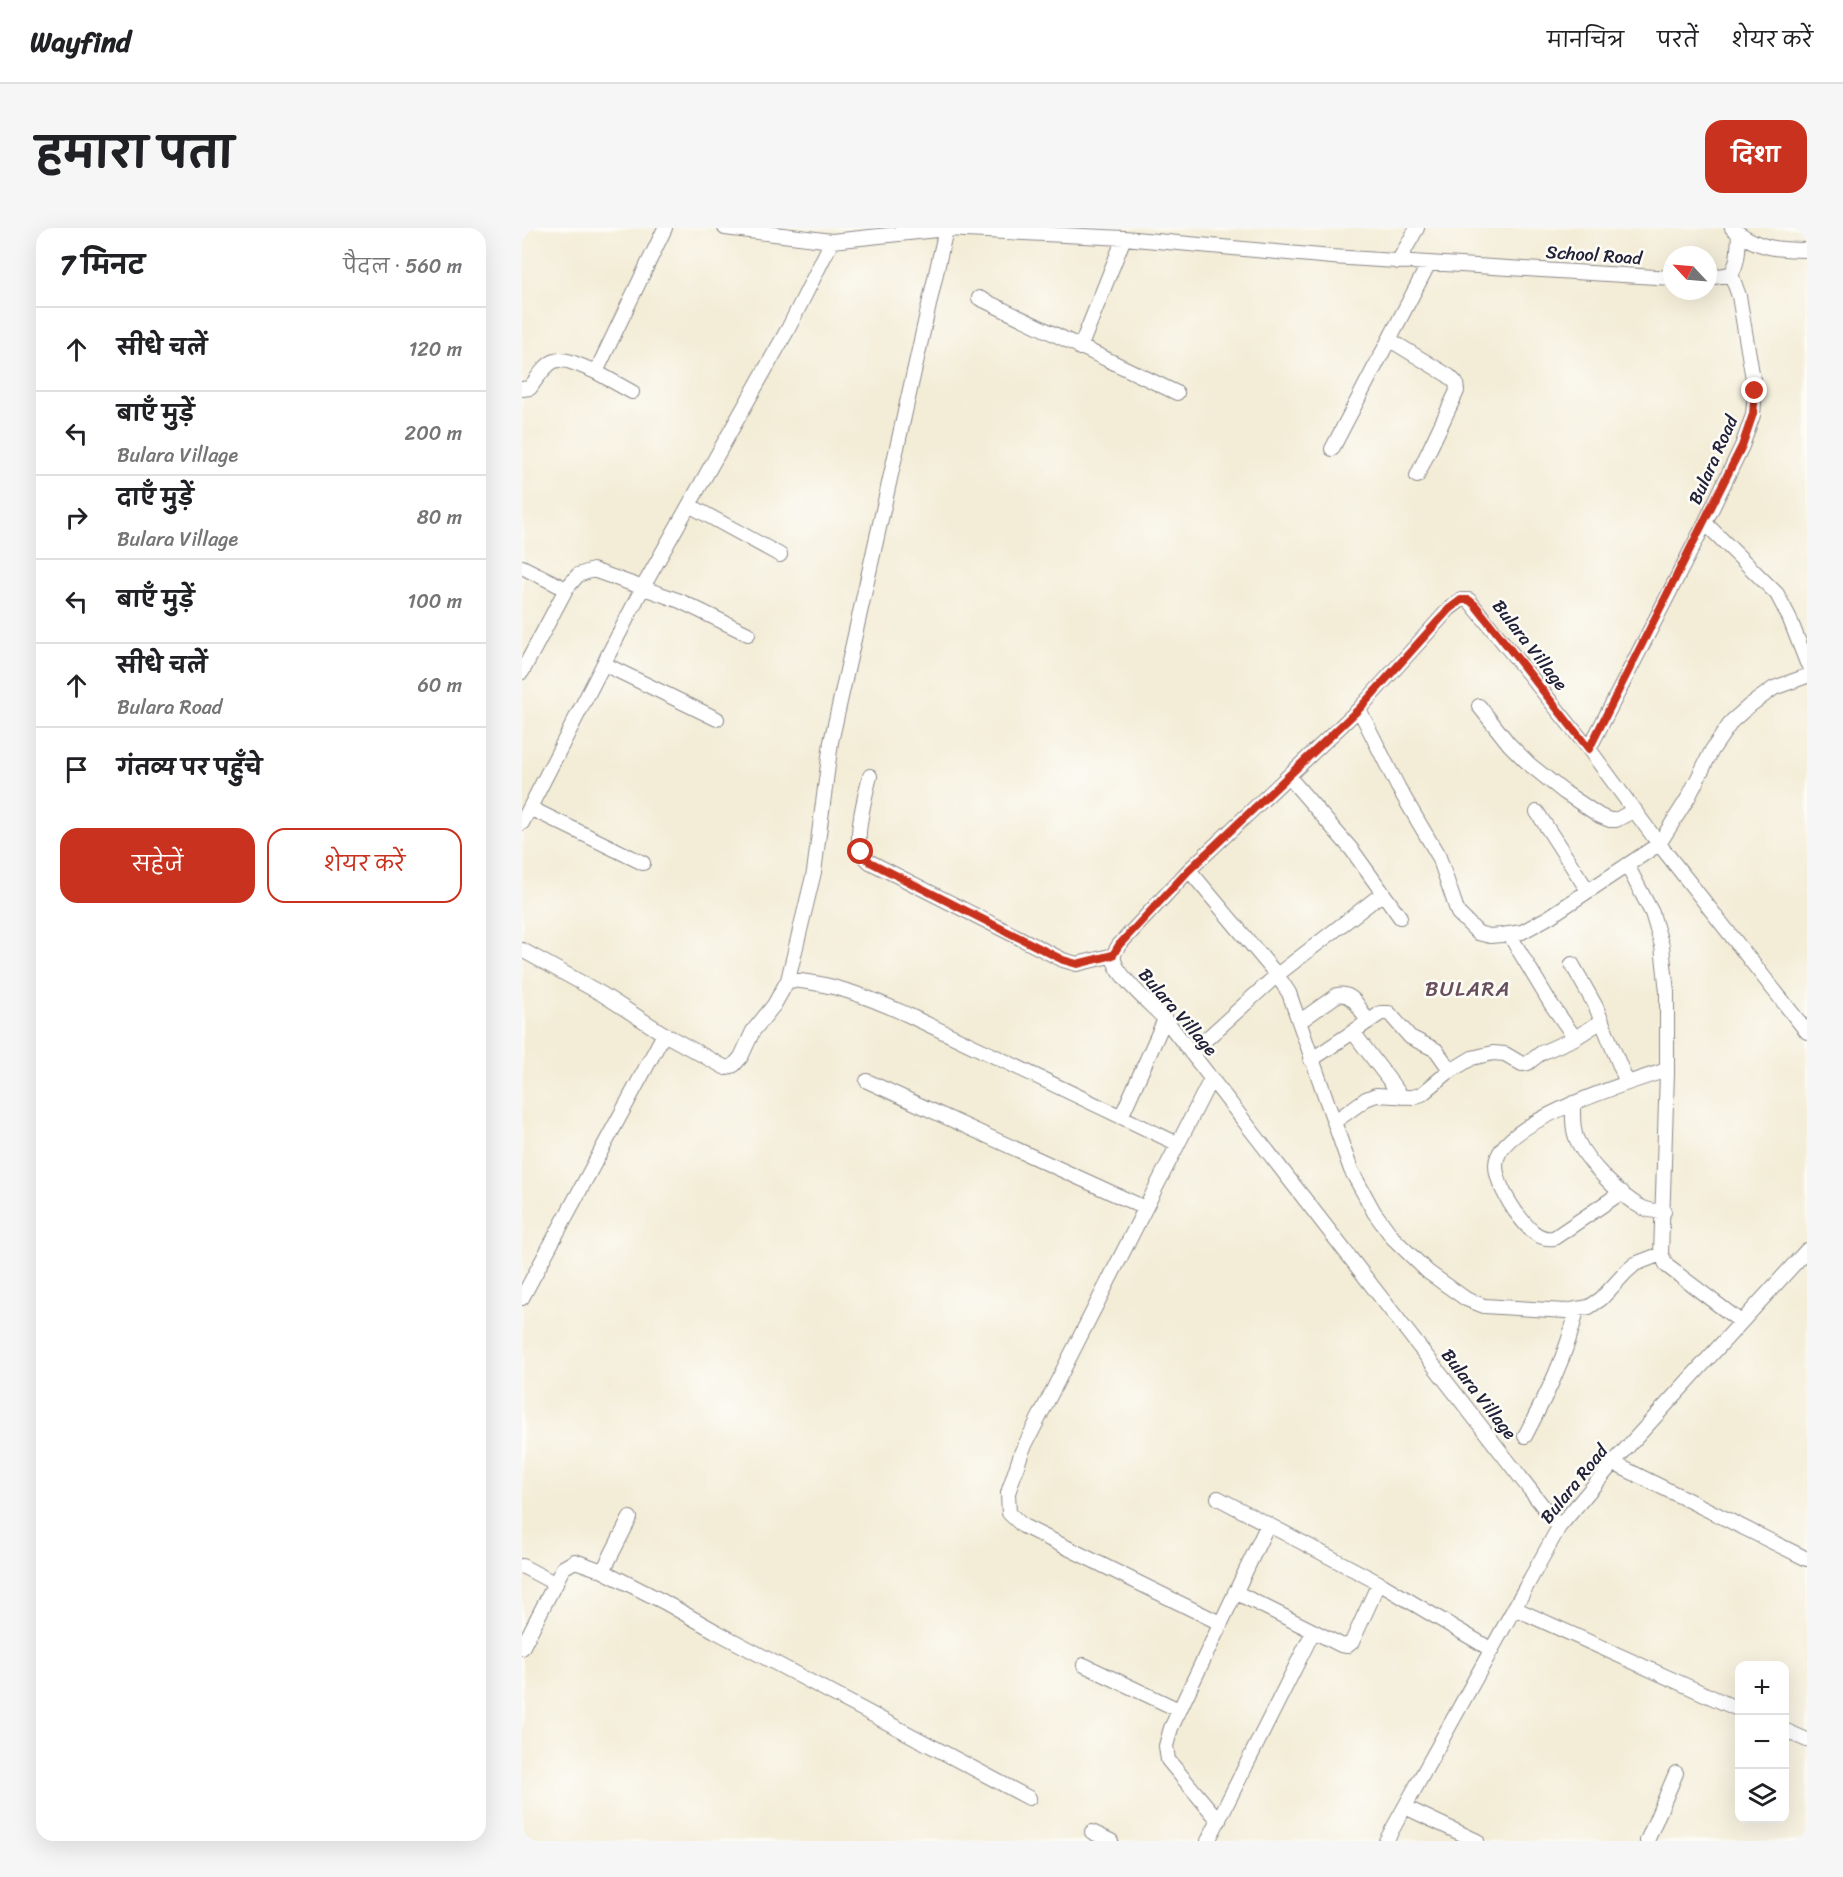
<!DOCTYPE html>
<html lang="hi">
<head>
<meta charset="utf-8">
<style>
	:root { --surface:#fff; --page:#f6f6f6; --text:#202124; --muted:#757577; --line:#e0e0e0; --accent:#c8321e }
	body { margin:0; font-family:Sriracha,"Playpen Sans Deva",sans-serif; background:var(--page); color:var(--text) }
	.controls { position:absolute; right:18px; bottom:18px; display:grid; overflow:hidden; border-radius:12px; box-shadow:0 6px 24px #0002 }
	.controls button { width:54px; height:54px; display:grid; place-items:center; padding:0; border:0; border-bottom:2px solid var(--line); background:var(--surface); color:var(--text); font:30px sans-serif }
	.compass { position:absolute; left:1141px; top:18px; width:54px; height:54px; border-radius:50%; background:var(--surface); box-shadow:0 6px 24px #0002; rotate:296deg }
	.stop { position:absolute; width:18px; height:18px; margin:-14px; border:4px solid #c8321e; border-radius:50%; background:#fff }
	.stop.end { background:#c8321e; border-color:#fff; box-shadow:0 2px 6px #0008 }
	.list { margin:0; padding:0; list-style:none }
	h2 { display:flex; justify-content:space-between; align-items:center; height:78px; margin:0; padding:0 24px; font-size:26px }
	h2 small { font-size:20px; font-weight:400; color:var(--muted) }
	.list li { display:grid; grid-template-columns:39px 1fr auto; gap:18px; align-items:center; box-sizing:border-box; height:84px; padding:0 24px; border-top:2px solid var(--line) }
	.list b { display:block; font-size:22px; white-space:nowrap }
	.list p { margin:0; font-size:20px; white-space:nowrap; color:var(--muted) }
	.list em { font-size:20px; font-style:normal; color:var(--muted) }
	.actions { display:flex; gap:12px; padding:18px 24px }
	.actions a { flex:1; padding:14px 0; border:2px solid var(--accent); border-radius:18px; text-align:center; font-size:21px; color:var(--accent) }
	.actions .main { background:var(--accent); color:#fff }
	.icon { flex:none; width:33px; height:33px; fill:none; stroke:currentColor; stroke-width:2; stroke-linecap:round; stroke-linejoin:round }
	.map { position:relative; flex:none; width:1285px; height:1613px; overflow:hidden; border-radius:18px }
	header { display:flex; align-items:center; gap:36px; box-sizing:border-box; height:84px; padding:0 30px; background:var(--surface); border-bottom:2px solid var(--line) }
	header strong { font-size:28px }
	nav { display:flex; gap:33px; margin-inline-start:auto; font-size:21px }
	.intro { display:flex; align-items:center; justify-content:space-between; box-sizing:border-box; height:144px; padding:0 36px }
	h1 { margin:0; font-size:42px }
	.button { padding:15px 27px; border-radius:18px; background:var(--accent); color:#fff; font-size:21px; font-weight:700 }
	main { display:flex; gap:36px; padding:0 36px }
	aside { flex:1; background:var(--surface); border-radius:18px; box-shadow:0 6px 24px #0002 }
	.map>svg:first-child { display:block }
</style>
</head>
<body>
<header>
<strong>Wayfind</strong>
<nav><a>मानचित्र</a><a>परतें</a><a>शेयर करें</a></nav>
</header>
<div class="intro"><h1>हमारा पता</h1><a class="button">दिशा</a></div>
<main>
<aside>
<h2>7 मिनट<small>पैदल · 560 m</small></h2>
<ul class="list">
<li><svg class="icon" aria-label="ahead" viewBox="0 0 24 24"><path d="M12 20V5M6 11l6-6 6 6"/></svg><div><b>सीधे चलें</b></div><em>120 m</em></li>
<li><svg class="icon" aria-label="left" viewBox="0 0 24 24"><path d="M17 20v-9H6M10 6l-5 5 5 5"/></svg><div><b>बाएँ मुड़ें</b><p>Bulara Village</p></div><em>200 m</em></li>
<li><svg class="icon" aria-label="right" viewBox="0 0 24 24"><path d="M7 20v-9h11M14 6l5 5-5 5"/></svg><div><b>दाएँ मुड़ें</b><p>Bulara Village</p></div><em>80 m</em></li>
<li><svg class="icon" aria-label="left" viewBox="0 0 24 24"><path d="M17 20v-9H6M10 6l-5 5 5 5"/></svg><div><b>बाएँ मुड़ें</b></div><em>100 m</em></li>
<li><svg class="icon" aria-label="ahead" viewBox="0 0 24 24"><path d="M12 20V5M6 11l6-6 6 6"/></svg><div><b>सीधे चलें</b><p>Bulara Road</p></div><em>60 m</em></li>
<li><svg class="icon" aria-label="arrive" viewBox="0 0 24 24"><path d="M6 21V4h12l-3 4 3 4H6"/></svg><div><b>गंतव्य पर पहुँचे</b></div></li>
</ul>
<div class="actions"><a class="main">सहेजें</a><a>शेयर करें</a></div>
</aside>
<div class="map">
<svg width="1285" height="1613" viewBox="0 0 1285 1613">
	<rect width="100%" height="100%" fill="#fdfcf7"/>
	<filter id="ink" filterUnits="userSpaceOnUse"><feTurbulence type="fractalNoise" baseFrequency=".0167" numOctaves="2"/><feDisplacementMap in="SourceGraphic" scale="12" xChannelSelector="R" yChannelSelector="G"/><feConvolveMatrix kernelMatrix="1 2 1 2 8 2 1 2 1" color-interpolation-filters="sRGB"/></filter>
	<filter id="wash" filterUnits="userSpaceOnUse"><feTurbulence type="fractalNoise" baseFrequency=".008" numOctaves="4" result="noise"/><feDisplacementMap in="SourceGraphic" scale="24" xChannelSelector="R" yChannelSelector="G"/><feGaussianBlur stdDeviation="1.35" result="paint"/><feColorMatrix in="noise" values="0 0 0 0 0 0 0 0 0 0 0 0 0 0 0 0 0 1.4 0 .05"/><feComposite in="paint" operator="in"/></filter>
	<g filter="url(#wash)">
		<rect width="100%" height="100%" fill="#f3ecd6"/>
	</g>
	<g filter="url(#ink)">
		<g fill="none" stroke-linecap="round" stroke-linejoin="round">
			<g stroke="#8a8788" stroke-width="16">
				<path id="street" d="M203 0 310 13 424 1 602 10 810 29 1150 50
					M1210 0C1234 20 1254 22 1285 22
					M876 34 895 0
					M1209 46 1217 68 1233 163 1231 187 1220 218 1183 295 1255 366 1267 389 1285 435
					M1186 50 1209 46C1217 34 1216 20 1217 6
					M457 70 655 165
					M868 112 927 148 934 155 935 163 895 248
					M558 120 602 10
					M74 144 110 164
					M0 161 8 160C33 123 35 128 74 144L143 0
					M810 221 907 35
					M167 277 258 327
					M0 339 44 361
					M82 436 195 491
					M0 444 44 361 56 347 71 342 158 373 226 406
					M957 478 987 516 1007 536 1042 564 1078 588 1088 592H1094L1113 582
					M837 481 876 559 917 629 936 685 956 705 968 708 980 707 1000 704 1027 689 1137 616 1166 570 1190 522 1210 493 1227 478 1252 460 1285 448
					M1067 521 1183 295
					M348 548C344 564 332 609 339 623 340 627 345 631 348 634L541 732 555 736 592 727
					M766 548 830 622 878 689
					M8 580 121 635
					M1015 584 1066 663
					M0 595 121 359 266 101 310 13
					M1105 637 1130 685 1140 718 1145 764V845L1139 1026 1145 1038 1219 1094
					M667 642 755 747 767 765 829 942 852 984 871 1010 906 1044 944 1071 962 1078 1043 1083 1067 1079 1079 1071 1104 1044 1113 1036 1139 1026
					M987 706 1029 776 1053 810
					M0 722 80 766 142 806 204 840 212 837 219 829 231 803 252 777 266 752 292 644 309 514 424 1
					M1050 736 1074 779 1105 855
					M266 752C308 754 346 769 384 786L656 916
					M777 794 815 767C832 763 838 782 846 794
					M831 804 880 869
					M669 825 755 747 861 665
					M789 832 859 785H867L888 809 914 822 929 843
					M689 851 500 1223 486 1265 487 1285 501 1298 698 1395
					M345 853 623 980
					M1051 875C1051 888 1050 901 1055 912 1065 934 1098 968 1119 979 1127 983 1134 983 1142 984
					M599 889 643 791
					M812 894 844 871 854 867 891 869 900 866 925 845 950 830 971 825 983 826 1000 836 1006 835 1019 825 1053 810 1080 793
					M1100 964 1032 1010C1014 1013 1003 996 993 983 985 971 974 952 974 937 974 894 1111 853 1145 842
					M0 1070 142 806
					M1003 1208C1025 1166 1045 1127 1055 1081
					M1091 1235 1285 1331
					M696 1270 857 1355 970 1422
					M1037 1299 643 791C630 778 598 750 593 735 590 728 593 723 597 717L667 642 837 481 927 381 939 372H947L1067 521 1137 616 1285 804
					M0 1338 34 1356
					M81 1343 142 1374 193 1403 507 1570
					M713 1364 819 1417 825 1418 830 1414 857 1355
					M992 1380 1218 1482
					M0 1420 41 1340 53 1333 81 1343 108 1290
					M562 1437 657 1482
					M1262 1502 1285 1512
					M883 1579 955 1613
					M697 1593 646 1532 644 1518 649 1500 746 1296
					M570 1604 589 1613
					M686 1613 791 1404
					M864 1613 1037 1299 1091 1235 1285 1022
					M1125 1613 1154 1545"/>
			</g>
			<use href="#street" stroke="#fff" stroke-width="14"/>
		</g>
	</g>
	<g fill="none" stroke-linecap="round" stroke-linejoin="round" filter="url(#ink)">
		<path stroke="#c8321e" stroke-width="8" d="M339 624 348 634 541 732 555 736 591 727 597 717 667 642 837 481 927 381 939 372H947L953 377 1067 521 1220 218 1231 186 1233 163"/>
	</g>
	<g text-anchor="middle" stroke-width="5" stroke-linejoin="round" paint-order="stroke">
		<g font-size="18" fill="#22223b" stroke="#fdfcf7">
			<text transform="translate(1072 27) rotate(4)" y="6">School Road</text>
			<text transform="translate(1191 232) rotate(-66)" y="6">Bulara Road</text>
			<text transform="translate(1008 417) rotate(52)" y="6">Bulara Village</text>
			<text transform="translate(656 784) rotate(49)" y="6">Bulara Village</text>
			<text transform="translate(957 1166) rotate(52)" y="6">Bulara Village</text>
			<text transform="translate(1052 1256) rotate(-51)" y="6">Bulara Road</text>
		</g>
		<g font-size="21" letter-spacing="1.5" fill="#684f5d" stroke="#fdfcf7">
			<text x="946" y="768">BULARA</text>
		</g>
	</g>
</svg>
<div class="controls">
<button>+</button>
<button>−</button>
<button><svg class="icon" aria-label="layers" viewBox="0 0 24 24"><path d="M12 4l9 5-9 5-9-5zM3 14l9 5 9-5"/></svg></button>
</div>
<svg class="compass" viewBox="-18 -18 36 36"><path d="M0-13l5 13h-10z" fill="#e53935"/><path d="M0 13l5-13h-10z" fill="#757577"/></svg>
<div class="stop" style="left:339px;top:624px"></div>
<div class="stop end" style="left:1233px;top:163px"></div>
</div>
</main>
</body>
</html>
